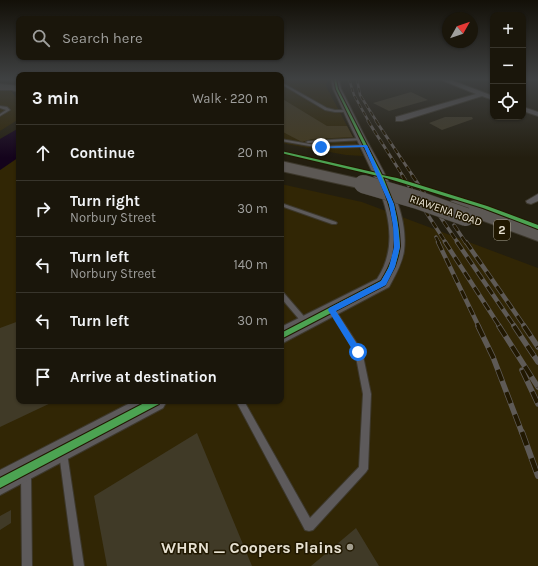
<!DOCTYPE html>
<html lang="en">
<head>
<meta charset="utf-8">
<style>
	:root { --surface:#1a160b; --page:#272319; --text:#f1f3f6; --muted:#9f9f9d; --line:#38352c }
	body { margin:0; font-family:Karla,sans-serif; background:var(--page); color:var(--text) }
	.controls { position:absolute; right:12px; top:12px; display:grid; overflow:hidden; border-radius:8px; box-shadow:0 1px 3px #0004 }
	.controls button { width:36px; height:36px; display:grid; place-items:center; padding:0; border:0; border-bottom:1px solid var(--line); background:var(--surface); color:var(--text); font:20px sans-serif }
	.compass { position:absolute; left:442px; top:12px; width:36px; height:36px; border-radius:50%; background:var(--surface); box-shadow:0 1px 3px #0004; rotate:50deg }
	.stop { position:absolute; width:12px; height:12px; margin:-9px; border:3px solid #1a73e8; border-radius:50%; background:#fff }
	.stop.end { background:#1a73e8; border-color:#fff; box-shadow:0 1px 4px #0008 }
	.list { margin:0; padding:0; list-style:none }
	h2 { display:flex; justify-content:space-between; align-items:center; height:52px; margin:0; padding:0 16px; font-size:17px }
	h2 small { font-size:13px; font-weight:400; color:var(--muted) }
	.list li { display:grid; grid-template-columns:26px 1fr auto; gap:12px; align-items:center; box-sizing:border-box; height:56px; padding:0 16px; border-top:1px solid var(--line) }
	.list b { display:block; font-size:15px; white-space:nowrap }
	.list p { margin:0; font-size:13px; white-space:nowrap; color:var(--muted) }
	.list em { font-size:13px; font-style:normal; color:var(--muted) }
	.icon { flex:none; width:22px; height:22px; fill:none; stroke:currentColor; stroke-width:2; stroke-linecap:round; stroke-linejoin:round }
	.map { position:relative; flex:none; width:538px; height:566px; overflow:hidden }
	.search { position:absolute; background:var(--surface); box-shadow:0 1px 3px #0004; left:16px; top:16px; width:268px; height:44px; display:flex; align-items:center; gap:10px; box-sizing:border-box; padding:0 14px; border-radius:8px; color:var(--muted); font-size:15px }
	.panel { position:absolute; background:var(--surface); box-shadow:0 1px 3px #0004; left:16px; top:72px; width:268px; height:332px; border-radius:8px }
	.map>svg:first-child { display:block }
</style>
</head>
<body>
<div class="map">
<svg width="538" height="566" viewBox="0 0 538 566">
	<rect width="100%" height="100%" fill="#231e0f"/>
	<path fill="#312605" d="M281 79H328L326 86 363 156 346 155 281 143Z
		M0 89 10 90 19 101V119L0 131Z
		M19 157V401H281V184L362 202 538 268V566H0V170Z"/>
	<path fill="#443a1e" d="M281 98 327 126H347L353 137 312 139 302 142 281 131Z"/>
	<path fill="#14031c" d="M19 128V157L0 170V139Z"/>
	<path fill="#403a27" d="M411 92 428 100 389 111 373 103Z
		M445 117H472L473 119 442 130 429 123Z
		M19 321V401H55L0 427V328Z
		M197 433 252 566H107L94 496Z
		M11 510V523L0 530V516Z
		M356 528 379 566H311Z"/>
	<g fill="none" stroke-linecap="round" stroke-linejoin="round">
		<g stroke="#3d382c" stroke-width="2">
			<path id="service" d="M281 82 327 108 335 110H348L350 111 348 112H335L325 110 281 84Z
				M0 106 7 107 10 110 0 116V114L6 110 0 108Z
				M362 138 364 139 363 140 308 143 306 142 308 141Z
				M281 139 321 146 365 145 367 146 365 147 321 148 281 141Z
				M281 203 336 222 337 223 336 224H332L281 206Z
				M281 292H283L308 321 309 323 308 325 306 326 304 325 281 298Z
				M332 307 334 308 362 351 371 394 368 469 366 472 313 530 309 531 305 530 236 401H244L310 518 359 467 363 394 355 352 330 312 329 310 330 308Z
				M63 449 66 450 67 453 84 566H74L59 453 60 450Z
				M26 470 29 472 31 475 32 566H22L21 475 23 472Z"/>
		</g>
		<g stroke="#3d382c" stroke-width="2">
			<path id="minor" d="M439 79H448L493 96V100L482 96 402 121H396V117L476 94Z
				M523 107 538 112V116L523 111Z
				M538 194V201L531 204 527 203 526 201Z"/>
		</g>
		<g stroke="#3d382c" stroke-width="2">
			<path id="tertiary" d="M331 79H339L341 89C350 106 358 124 367 141 385 174 409 212 404 251 402 264 395 276 389 287L281 344V327L377 279C406 235 378 184 358 142 349 125 342 107 333 89Z
				M134 401H167L163 408 0 495V470Z"/>
		</g>
		<g stroke="#3d382c" stroke-width="2">
			<path id="trunk" d="M0 84 19 86V92L12 90H0Z
				M281 161 369 181 371 184 369 187 363 189 281 171Z
				M457 200 538 228V241L451 209 448 205 451 201Z"/>
		</g>
		<use href="#service" fill="#5d5a5b" fill-rule="evenodd"/>
		<use href="#minor" fill="#5d5a5b" fill-rule="evenodd"/>
		<use href="#tertiary" fill="#5d5a5b" fill-rule="evenodd"/>
		<use href="#trunk" fill="#5c5854" fill-rule="evenodd"/>
		<g stroke="#5e5a56" stroke-width="2.5">
			<path id="rail-far5" d="M349 79 354 95 369 122
				M357 79 360 95 377 122"/>
		</g>
		<g stroke="#5e5a56" stroke-width="3">
			<path id="rail-far4" d="M368 121 403 176
				M376 121 413 176"/>
		</g>
		<g stroke="#5e5a56" stroke-width="3.5">
			<path id="rail-far3" d="M402 175 446 243
				M412 175 458 243
				M454 225 466 243
				M436 237 439 243"/>
		</g>
		<g stroke="#5e5a56" stroke-width="4.5">
			<path id="rail-far2" d="M438 242 479 327
				M445 242 500 327
				M457 242 515 327
				M466 242 525 327"/>
		</g>
		<g stroke="#5e5a56" stroke-width="5.5">
			<path id="rail-far1" d="M478 326 493 357 522 433
				M499 326 538 387
				M514 326 538 362
				M524 326 538 347
				M522 370 538 404"/>
		</g>
		<g stroke="#5e5a56" stroke-width="6">
			<path id="rail" d="M522 432 538 476"/>
		</g>
		<use href="#rail-far5" stroke="#211801" stroke-width="1.5" stroke-dasharray="4.5" stroke-linecap="butt"/>
		<use href="#rail-far4" stroke="#211801" stroke-width="2" stroke-dasharray="5.5" stroke-linecap="butt"/>
		<use href="#rail-far3" stroke="#211801" stroke-width="2.5" stroke-dasharray="7" stroke-linecap="butt"/>
		<use href="#rail-far2" stroke="#211801" stroke-width="3" stroke-dasharray="9" stroke-linecap="butt"/>
		<use href="#rail-far1" stroke="#211801" stroke-width="4" stroke-dasharray="12" stroke-linecap="butt"/>
		<use href="#rail" stroke="#211801" stroke-width="4.5" stroke-dasharray="14" stroke-linecap="butt"/>
		<g stroke="#3d382c" stroke-width="19" stroke-linecap="butt">
			<path id="trunk-bridge" d="M363 184 418 200 466 217"/>
		</g>
		<use href="#trunk-bridge" stroke="#5c5854" stroke-width="18"/>
		<g stroke="#211801" stroke-width="2">
			<path id="cycleway" d="M334 79H336L338 89 382 175 397 178 487 206 538 225V229L483 208 383 177 394 205 397 218 399 232 400 246 398 256 395 266 385 285 281 339V333L381 281C386 273 390 265 393 256 399 230 389 200 378 176L281 153V151L377 173 336 89Z
				M148 401H160L159 404 0 488V478Z"/>
		</g>
		<use href="#cycleway" fill="#4ca352" fill-rule="evenodd"/>
	</g>
	<linearGradient id="sky" x2="0" y2="1"><stop stop-color="#131008"/><stop offset="0.5" stop-color="#3f4142"/><stop offset="1" stop-color="#3f4142" stop-opacity="0"/></linearGradient>
	<rect width="538" height="158" fill="url(#sky)"/>
	<path fill="#1a73e8" d="M367 145 394 204 398 226 400 247 395 267 386 285 336 311 360 349V354L358 355 355 354 328 310 329 308 381 281 389 267 394 247 393 226 389 204 364 147 321 148 319 147Z"/>
	<circle fill="#a29d8e" stroke="#211801" stroke-width="1.5" cx="350" cy="547" r="4"/>
	<g text-anchor="middle" stroke-width="3" stroke-linejoin="round" paint-order="stroke">
		<g font-size="11" fill="#e7e1d2" stroke="#211801">
			<text transform="translate(446 210) rotate(19)" y="4">RIAWENA ROAD</text>
		</g>
		<rect fill="#211801" stroke="#aca593" stroke-width="1" x="494" y="220" width="16" height="20" rx="3"/>
		<g font-size="12" font-weight="bold" fill="#e7e1d2">
			<text x="502" y="234">2</text>
		</g>
		<g font-size="16" font-weight="bold" fill="#e7e1d2" stroke="#211801" text-anchor="end">
			<text x="342" y="553">WHRN _ Coopers Plains</text>
		</g>
	</g>
</svg>
<div class="controls">
<button>+</button>
<button>−</button>
<button><svg class="icon" aria-label="locate" viewBox="0 0 24 24"><circle cx="12" cy="12" r="6"/><path d="M12 2v4M12 18v4M2 12h4M18 12h4"/></svg></button>
</div>
<svg class="compass" viewBox="-18 -18 36 36"><path d="M0-13l5 13h-10z" fill="#e53935"/><path d="M0 13l5-13h-10z" fill="#9f9f9d"/></svg>
<div class="stop" style="left:358px;top:352px"></div>
<div class="stop end" style="left:321px;top:147px"></div>
<div class="search"><svg class="icon" aria-label="search" viewBox="0 0 24 24"><circle cx="10" cy="10" r="6"/><path d="M15 15l6 6"/></svg>Search here</div>
<section class="panel">
<h2>3 min<small>Walk · 220 m</small></h2>
<ul class="list">
<li><svg class="icon" aria-label="ahead" viewBox="0 0 24 24"><path d="M12 20V5M6 11l6-6 6 6"/></svg><div><b>Continue</b></div><em>20 m</em></li>
<li><svg class="icon" aria-label="right" viewBox="0 0 24 24"><path d="M7 20v-9h11M14 6l5 5-5 5"/></svg><div><b>Turn right</b><p>Norbury Street</p></div><em>30 m</em></li>
<li><svg class="icon" aria-label="left" viewBox="0 0 24 24"><path d="M17 20v-9H6M10 6l-5 5 5 5"/></svg><div><b>Turn left</b><p>Norbury Street</p></div><em>140 m</em></li>
<li><svg class="icon" aria-label="left" viewBox="0 0 24 24"><path d="M17 20v-9H6M10 6l-5 5 5 5"/></svg><div><b>Turn left</b></div><em>30 m</em></li>
<li><svg class="icon" aria-label="arrive" viewBox="0 0 24 24"><path d="M6 21V4h12l-3 4 3 4H6"/></svg><div><b>Arrive at destination</b></div></li>
</ul>
</section>
</div>
</body>
</html>
